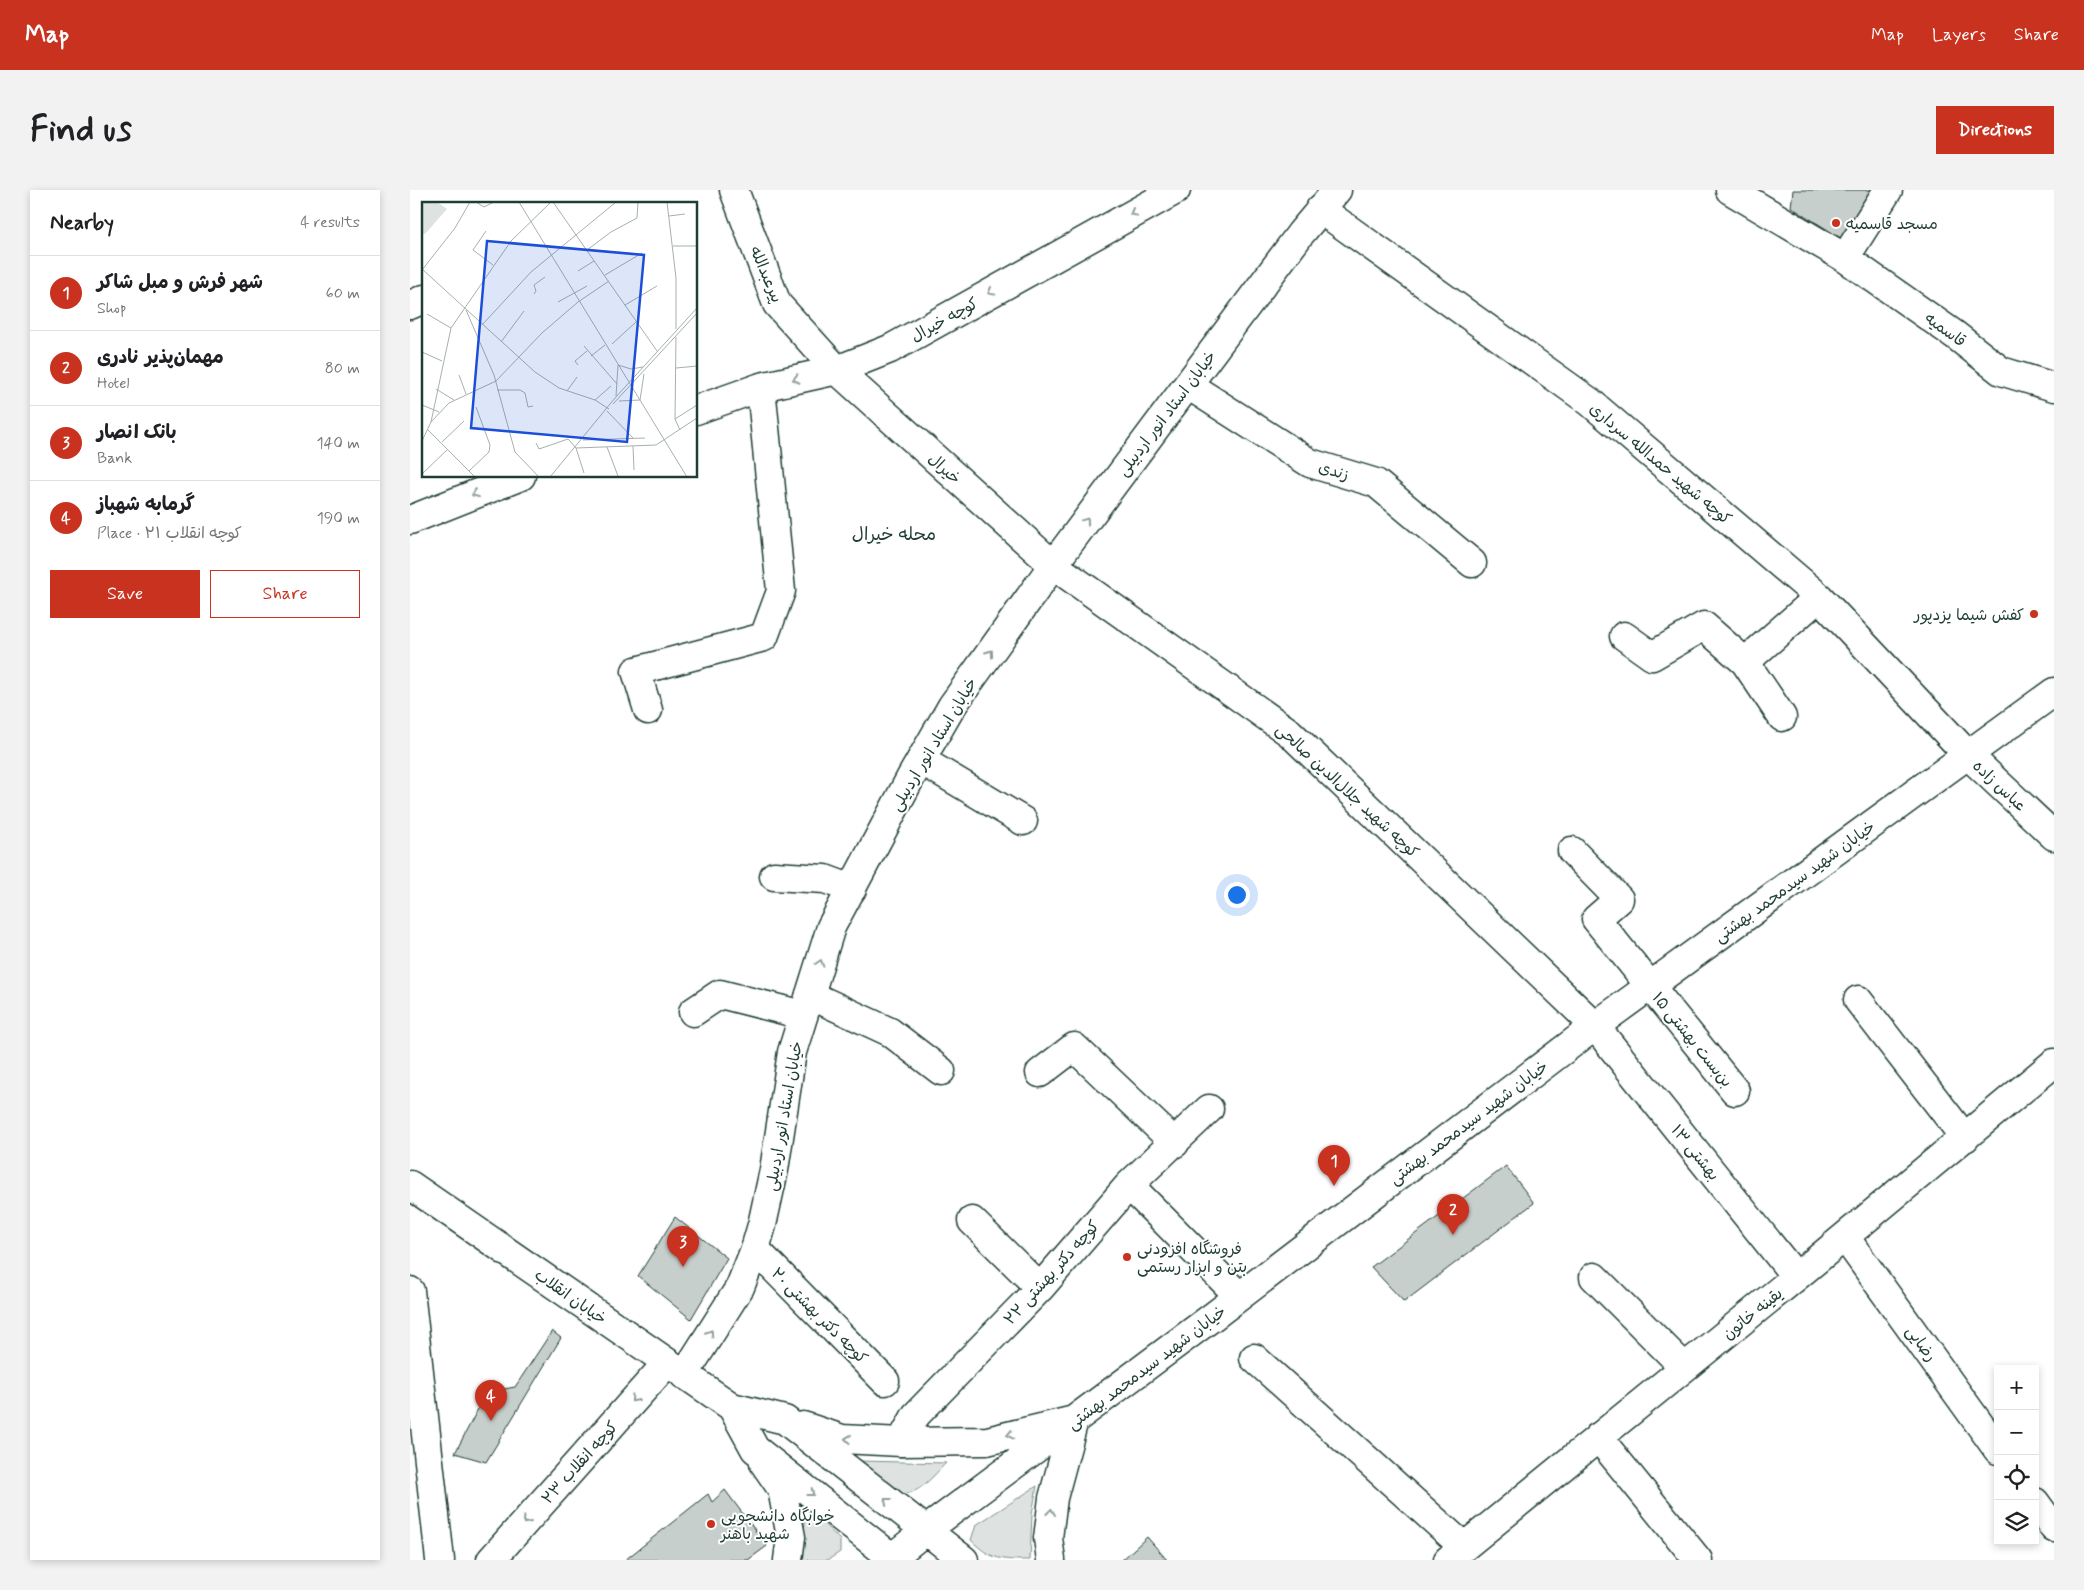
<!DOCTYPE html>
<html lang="en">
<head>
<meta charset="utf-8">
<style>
	:root { --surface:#fff; --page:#f2f2f2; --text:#202124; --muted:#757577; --line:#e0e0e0; --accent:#c8321e }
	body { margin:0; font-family:Mynerve,"Playpen Sans Arabic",sans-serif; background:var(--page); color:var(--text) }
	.controls { position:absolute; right:15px; bottom:15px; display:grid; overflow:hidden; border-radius:0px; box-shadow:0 2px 8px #0003 }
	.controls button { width:45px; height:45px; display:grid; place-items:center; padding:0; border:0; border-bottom:1px solid var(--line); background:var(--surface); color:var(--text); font:25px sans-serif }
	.you { position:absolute; left:826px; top:704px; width:18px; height:18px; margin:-12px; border:4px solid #fff; border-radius:50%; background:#1a73e8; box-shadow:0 0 0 8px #1a73e833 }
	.badge { display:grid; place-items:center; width:32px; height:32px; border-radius:50%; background:var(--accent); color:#fff; font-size:16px; font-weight:700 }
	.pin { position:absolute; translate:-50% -41px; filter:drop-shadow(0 1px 2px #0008) }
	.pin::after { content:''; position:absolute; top:26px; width:18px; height:15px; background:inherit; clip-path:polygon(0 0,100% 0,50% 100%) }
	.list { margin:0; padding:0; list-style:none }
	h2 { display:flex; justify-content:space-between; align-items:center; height:65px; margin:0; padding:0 20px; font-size:21px }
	h2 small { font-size:16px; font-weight:400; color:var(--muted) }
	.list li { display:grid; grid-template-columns:32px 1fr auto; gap:15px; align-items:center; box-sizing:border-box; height:75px; padding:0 20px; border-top:1px solid var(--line) }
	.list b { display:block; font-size:19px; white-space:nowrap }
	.list p { margin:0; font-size:16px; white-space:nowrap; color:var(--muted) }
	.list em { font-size:16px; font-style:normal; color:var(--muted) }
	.actions { display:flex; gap:10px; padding:15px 20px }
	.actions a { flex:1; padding:11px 0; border:1px solid var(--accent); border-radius:0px; text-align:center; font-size:18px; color:var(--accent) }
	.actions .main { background:var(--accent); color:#fff }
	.icon { flex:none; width:28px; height:28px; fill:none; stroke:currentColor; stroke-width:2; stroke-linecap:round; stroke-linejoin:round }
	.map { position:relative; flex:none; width:1644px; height:1370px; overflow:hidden; border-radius:0px }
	header { display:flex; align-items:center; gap:30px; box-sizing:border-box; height:70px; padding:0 25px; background:var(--accent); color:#fff }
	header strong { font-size:24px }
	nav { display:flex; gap:28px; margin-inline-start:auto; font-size:18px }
	.intro { display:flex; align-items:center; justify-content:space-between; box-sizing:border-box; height:120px; padding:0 30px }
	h1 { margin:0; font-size:35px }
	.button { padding:12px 22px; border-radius:0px; background:var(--accent); color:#fff; font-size:18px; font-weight:700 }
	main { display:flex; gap:30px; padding:0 30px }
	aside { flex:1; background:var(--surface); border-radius:0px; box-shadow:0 2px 8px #0003 }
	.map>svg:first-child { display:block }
</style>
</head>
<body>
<header>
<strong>Map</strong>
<nav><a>Map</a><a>Layers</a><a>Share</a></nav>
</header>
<div class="intro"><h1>Find us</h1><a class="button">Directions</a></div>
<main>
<aside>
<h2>Nearby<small>4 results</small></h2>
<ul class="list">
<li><span class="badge">1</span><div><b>شهر فرش و مبل شاکر</b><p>Shop</p></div><em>60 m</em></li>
<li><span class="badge">2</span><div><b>مهمان‌پذیر نادری</b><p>Hotel</p></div><em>80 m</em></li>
<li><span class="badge">3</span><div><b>بانک انصار</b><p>Bank</p></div><em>140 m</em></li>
<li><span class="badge">4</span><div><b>گرمابه شهباز</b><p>Place · کوچه انقلاب ۲۱</p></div><em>190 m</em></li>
</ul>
<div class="actions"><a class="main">Save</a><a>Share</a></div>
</aside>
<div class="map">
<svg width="1644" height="1370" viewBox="0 0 1644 1370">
	<rect width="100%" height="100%" fill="#fff"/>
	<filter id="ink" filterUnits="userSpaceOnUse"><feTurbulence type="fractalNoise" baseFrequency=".02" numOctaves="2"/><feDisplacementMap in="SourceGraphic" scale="10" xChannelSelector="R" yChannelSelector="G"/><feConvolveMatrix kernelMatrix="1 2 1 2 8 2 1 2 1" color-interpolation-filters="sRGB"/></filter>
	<g filter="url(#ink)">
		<path fill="#dee3e2" stroke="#7e908b" d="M450 1271 536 1273C522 1287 503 1313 481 1301 474 1298 456 1277 450 1271Z
			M627 1296 622 1324 620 1370C591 1370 581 1370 561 1350L566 1335Z
			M401 1326 408 1328 430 1350V1362L418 1370H392L395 1330Z"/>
		<path fill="#c7cfcc" stroke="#1f3d34" d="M1383 0H1466L1434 50 1381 17Z
			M1096 976 1124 1013 994 1112 961 1077Z
			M265 1027 317 1068 281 1129 228 1086Z
			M142 1141 151 1148 76 1272 45 1263 82 1192 94 1199 105 1197Z
			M315 1300 357 1356 338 1370H215L298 1304 302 1312Z
			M737 1347 757 1370H712Z"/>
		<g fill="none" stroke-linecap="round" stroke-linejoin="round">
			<g stroke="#1f3d34" stroke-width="31">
				<path id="street" d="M324 0 367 114 427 180 643 375 880 543 1185 836 1386 1087
					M1320 0 1435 68 1545 145 1591 181 1644 197
					M910 19 1180 212 1409 407 1558 565 1644 646
					M1435 68 1478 0
					M0 115 14 109
					M778 195 900 273 966 293 1062 373
					M286 220 351 197 427 180 480 159 766 0
					M0 330 111 286
					M1214 446 1242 466 1294 436 1335 472 1372 527
					M1335 472 1409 407
					M238 520 226 481 354 447 371 401 351 197
					M511 570 613 631
					M1162 661 1209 709 1186 729 1325 901
					M364 686 415 689 442 699
					M400 805 480 842 531 881
					M1448 810 1555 948
					M283 822 310 804 393 825
					M630 883 664 857 765 953
					M719 995 829 1106
					M562 1031 630 1098
					M1435 1047 1588 1260
					M345 1059 475 1191
					M1184 1087 1274 1177
					M0 1101 30 1370
					M844 1168 1053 1356
					M1188 1247 1288 1370
					M491 1252 506 1225 630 1098 719 995 799 919
					M1625 1312 1644 1338
					M81 1370 257 1173
					M1038 1370 1386 1087 1644 873"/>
			</g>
			<g stroke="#1f3d34" stroke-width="31">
				<path id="secondary" d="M0 995 322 1217 375 1230 554 1370
					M274 1185 330 1097 345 1059 352 1035 364 980 382 862 421 737 501 587 542 516 643 375 891 43 927 0
					M322 1217 345 1259 485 1370
					M393 1236 432 1249 491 1252 577 1251 664 1230 643 1308 638 1348 641 1370
					M354 1273 372 1299 381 1347 378 1370
					M479 1370 515 1341 805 1125 1185 836 1644 502"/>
			</g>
			<use href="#street" stroke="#fff" stroke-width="28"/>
			<use href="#secondary" stroke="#fff" stroke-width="28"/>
		</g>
		<defs><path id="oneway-chevron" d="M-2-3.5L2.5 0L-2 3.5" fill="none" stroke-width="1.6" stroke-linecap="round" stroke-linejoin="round" transform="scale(1.25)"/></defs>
		<g stroke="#8f9e9a">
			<use href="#oneway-chevron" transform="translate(723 23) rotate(151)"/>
			<use href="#oneway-chevron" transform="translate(581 102) rotate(151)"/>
			<use href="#oneway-chevron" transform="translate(386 189) rotate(168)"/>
			<use href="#oneway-chevron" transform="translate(65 304) rotate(158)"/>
			<use href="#oneway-chevron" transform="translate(676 331) rotate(-53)"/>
			<use href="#oneway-chevron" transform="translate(580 463) rotate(-54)"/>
			<use href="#oneway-chevron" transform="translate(410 773) rotate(-72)"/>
			<use href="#oneway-chevron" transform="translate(300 1143) rotate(-57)"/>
			<use href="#oneway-chevron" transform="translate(224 1209) rotate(132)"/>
			<use href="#oneway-chevron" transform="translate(600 1245) rotate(167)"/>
			<use href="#oneway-chevron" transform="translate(438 1249) rotate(-174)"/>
			<use href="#oneway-chevron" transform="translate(401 1303) rotate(38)"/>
			<use href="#oneway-chevron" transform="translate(477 1311) rotate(-142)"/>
			<use href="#oneway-chevron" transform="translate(641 1322) rotate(-83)"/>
			<use href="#oneway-chevron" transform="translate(116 1331) rotate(132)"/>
		</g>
	</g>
	<g fill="#c8321e" stroke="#fff" stroke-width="2">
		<circle cx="1426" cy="33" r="5"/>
		<circle cx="1624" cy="424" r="5"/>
		<circle cx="717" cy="1067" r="5"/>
		<circle cx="301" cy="1334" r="5"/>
	</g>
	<g text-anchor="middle" stroke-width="4" stroke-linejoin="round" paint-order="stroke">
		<g font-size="16" fill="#1f3d34" stroke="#fff" text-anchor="start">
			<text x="1436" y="39">مسجد قاسمیه</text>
			<text x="1614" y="430" text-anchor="end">کفش شیما یزدپور</text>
			<text x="727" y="1064">فروشگاه افزودنی<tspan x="727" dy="18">بتن و ابزار رستمی</tspan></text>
			<text x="311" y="1331">خوابگاه دانشجویی<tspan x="311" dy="18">شهید باهنر</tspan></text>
		</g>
		<g font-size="16" fill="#1f3d34" stroke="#fff">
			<text transform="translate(357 84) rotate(67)" y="6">پیرعبدالله</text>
			<text transform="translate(534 129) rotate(-29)" y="6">کوچه خیرال</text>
			<text transform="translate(1536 139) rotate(36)" y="6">قاسمیه</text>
			<text transform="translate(756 223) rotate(-53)" y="6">خیابان استاد انور اردبیلی</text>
			<text transform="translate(1251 273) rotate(40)" y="6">کوچه شهید حمدالله سرداری</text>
			<text transform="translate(535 278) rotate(42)" y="6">خیرال</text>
			<text transform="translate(924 280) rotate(17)" y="6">زندی</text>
			<text transform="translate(523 554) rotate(-59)" y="6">خیابان استاد انور اردبیلی</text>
			<text transform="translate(1590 595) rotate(43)" y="6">عباس زاده</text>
			<text transform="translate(938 600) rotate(43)" y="6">کوچه شهید جلال‌الدین صالحی</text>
			<text transform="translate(1384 691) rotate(-36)" y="6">خیابان شهید سیدمحمد بهشتی</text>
			<text transform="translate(1283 849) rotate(51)" y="6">بن‌بست بهشتی ۱۵</text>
			<text transform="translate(373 926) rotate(-80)" y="6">خیابان استاد انور اردبیلی</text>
			<text transform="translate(1058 932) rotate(-37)" y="6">خیابان شهید سیدمحمد بهشتی</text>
			<text transform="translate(1286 962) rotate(51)" y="6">بهشتی ۱۳</text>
			<text transform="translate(641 1082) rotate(-48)" y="6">کوچه دکتر بهشتی ۲۲</text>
			<text transform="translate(161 1106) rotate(35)" y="6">خیابان انقلاب</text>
			<text transform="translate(1342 1123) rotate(-39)" y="6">یقینه خاتون</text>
			<text transform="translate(410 1125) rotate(45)" y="6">کوچه دکتر بهشتی ۲۰</text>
			<text transform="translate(1512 1153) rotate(54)" y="6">رضایی</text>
			<text transform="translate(736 1177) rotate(-37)" y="6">خیابان شهید سیدمحمد بهشتی</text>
			<text transform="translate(169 1272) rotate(-48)" y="6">کوچه انقلاب ۲۳</text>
		</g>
		<g font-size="18" fill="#1f3d34" stroke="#fff">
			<text x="484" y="350">محله خیرال</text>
		</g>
	</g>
	<g transform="translate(12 12)">
		<rect width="275" height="275" fill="#fff"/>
		<path d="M0 0H15L25 7 3 32 0 31Z" fill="#dee3e2"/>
		<path fill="none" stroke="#a5b1ae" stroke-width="1" d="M54 0 62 5 72 0M97 0 265 275M131 0 235 149M245 0 254 76V127M247 14 263 12M64 29 51 48 71 63M251 44H275M165 48 189 30 215 16 216 0M0 67 113 170 137 186 173 198 187 207M0 68 33 26 48 0M156 69 172 59M183 73 220 51M112 92 114 89 112 83 123 75M136 100 165 84M203 103 235 84M44 108 72 173 93 250 117 275M5 112 29 126M60 123 109 70 194 0M254 135 253 217 258 228M79 140 102 109M190 142 214 120M162 144 195 182M0 150 20 159M169 154 183 143M156 163 153 159 165 149M254 166 275 164M37 173 44 192M14 187 32 198M75 188H98L103 191 106 205 111 204M145 189 155 175M194 194 196 163 209 167 221 165M173 198 189 184M197 199 218 198 222 172M191 202 275 111M0 203 17 210M185 209 211 236M253 217 275 203M9 220 29 126 89 39 129 0M5 227 53 275M161 238 223 236M0 239 9 220 27 201 74 179 120 131 156 100 187 79M20 240 42 219M114 241 117 247 146 237 154 246 162 271M211 244 212 268M185 245 196 274M154 246 234 243 275 216M47 269 67 250 68 243 54 205M1 271 26 247M128 275 193 196 275 106"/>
		<path fill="#1d4ed8" fill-opacity="0.15" stroke="#1d4ed8" stroke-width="2.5" d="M65 39 222 53 205 240 49 226Z"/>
		<rect width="275" height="275" fill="none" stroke="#1f3d34" stroke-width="2.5"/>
	</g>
</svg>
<div class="controls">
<button>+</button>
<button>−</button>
<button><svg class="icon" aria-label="locate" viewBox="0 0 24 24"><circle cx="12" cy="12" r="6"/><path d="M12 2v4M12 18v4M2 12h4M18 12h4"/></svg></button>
<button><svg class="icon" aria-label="layers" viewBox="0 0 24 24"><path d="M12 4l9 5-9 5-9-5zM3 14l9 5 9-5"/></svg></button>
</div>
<div class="you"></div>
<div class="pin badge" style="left:924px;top:996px">1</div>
<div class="pin badge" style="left:1043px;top:1045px">2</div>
<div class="pin badge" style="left:273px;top:1077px">3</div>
<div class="pin badge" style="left:81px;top:1231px">4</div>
</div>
</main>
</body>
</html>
